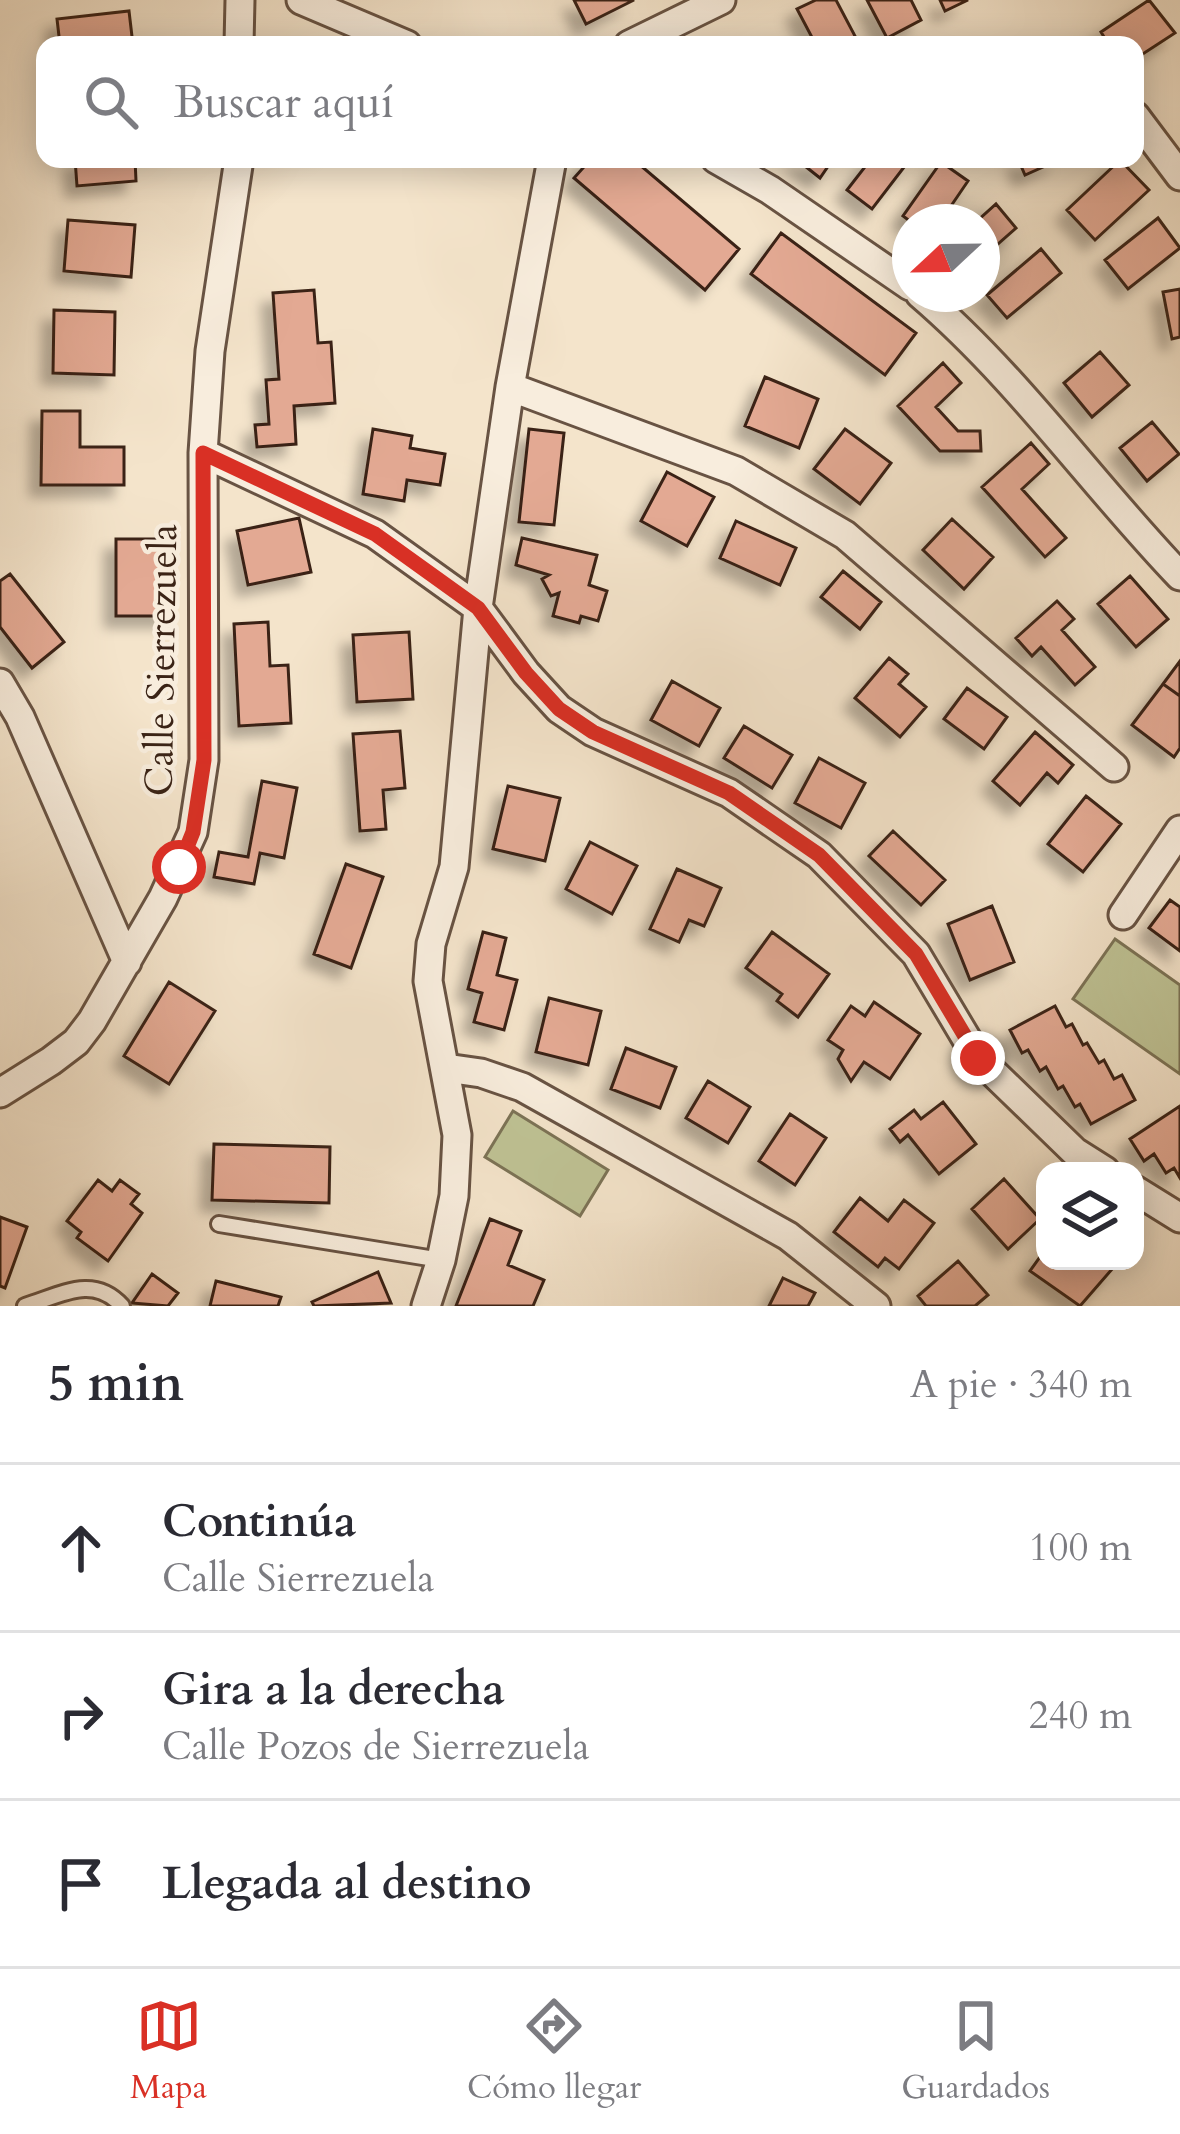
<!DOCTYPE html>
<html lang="es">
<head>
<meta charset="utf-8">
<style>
	:root { --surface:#fff; --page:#f7f7f7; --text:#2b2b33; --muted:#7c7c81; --line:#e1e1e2; --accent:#d93025 }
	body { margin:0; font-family:Cardo,serif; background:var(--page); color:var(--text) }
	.controls { position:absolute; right:36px; bottom:36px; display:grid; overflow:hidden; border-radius:24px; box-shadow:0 6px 30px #0003 }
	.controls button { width:108px; height:108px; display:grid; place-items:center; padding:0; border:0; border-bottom:3px solid var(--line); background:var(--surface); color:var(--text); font:60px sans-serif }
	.compass { position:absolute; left:892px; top:204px; width:108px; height:108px; border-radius:50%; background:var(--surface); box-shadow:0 6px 30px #0003; rotate:248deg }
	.stop { position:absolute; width:36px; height:36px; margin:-27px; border:9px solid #d93025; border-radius:50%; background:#fff }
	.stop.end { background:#d93025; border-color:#fff; box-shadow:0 3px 12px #0008 }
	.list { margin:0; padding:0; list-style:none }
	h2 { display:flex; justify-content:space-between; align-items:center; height:156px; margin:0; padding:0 48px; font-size:51px }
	h2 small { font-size:39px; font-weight:400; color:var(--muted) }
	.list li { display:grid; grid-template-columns:78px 1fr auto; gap:36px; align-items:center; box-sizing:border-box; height:168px; padding:0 48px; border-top:3px solid var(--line) }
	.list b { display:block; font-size:45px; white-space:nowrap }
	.list p { margin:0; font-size:39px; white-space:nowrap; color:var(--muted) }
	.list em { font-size:39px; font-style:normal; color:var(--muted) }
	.icon { flex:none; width:66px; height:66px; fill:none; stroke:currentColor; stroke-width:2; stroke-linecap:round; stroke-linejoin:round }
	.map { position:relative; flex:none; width:1180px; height:1306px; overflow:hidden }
	.search { position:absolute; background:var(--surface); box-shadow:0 6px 30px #0003; left:36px; right:36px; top:36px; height:132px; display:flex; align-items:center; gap:30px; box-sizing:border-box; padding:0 42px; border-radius:24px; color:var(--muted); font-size:45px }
	.sheet { height:660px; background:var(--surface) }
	nav { display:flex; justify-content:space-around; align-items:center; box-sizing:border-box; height:168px; border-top:3px solid var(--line); background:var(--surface); font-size:33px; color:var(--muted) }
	nav a { display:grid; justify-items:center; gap:6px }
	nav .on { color:var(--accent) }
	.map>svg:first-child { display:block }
</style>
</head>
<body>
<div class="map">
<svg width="1180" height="1306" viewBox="0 0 1180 1306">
	<defs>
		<filter id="shadow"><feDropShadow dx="-11" dy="11" stdDeviation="6" flood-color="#0004"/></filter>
	</defs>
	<rect width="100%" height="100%" fill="#f4e4cb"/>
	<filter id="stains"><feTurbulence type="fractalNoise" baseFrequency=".00167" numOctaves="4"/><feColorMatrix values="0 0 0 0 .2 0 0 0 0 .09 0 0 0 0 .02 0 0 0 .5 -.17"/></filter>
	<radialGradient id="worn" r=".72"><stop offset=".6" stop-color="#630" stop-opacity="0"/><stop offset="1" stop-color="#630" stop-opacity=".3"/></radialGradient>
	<path fill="#bfc395" stroke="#7c7356" stroke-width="3" d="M1115 939 1180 985V1074L1073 999Z
		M513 1111 608 1170 580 1216 485 1157Z"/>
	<path fill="#e3a993" stroke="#3a2316" stroke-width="3" filter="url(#shadow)" d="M574 0H634L586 24Z
		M816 0H836L855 36 836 45H816L797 9Z
		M867 0H911L921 20 887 38Z
		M940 0H968L945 11Z
		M1149 0 1175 33 1135 59V45H1109L1101 32Z
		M129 11 133 45H60L57 19Z
		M75 159H135L136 181 77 186Z
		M591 159H633L739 249 705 290 574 178Z
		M796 159H833L820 178Z
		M871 159 908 162 872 209 847 190Z
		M1018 159H1061L1025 175Z
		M1120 160 1149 190 1095 240 1067 210Z
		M941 162 968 181 940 222H911L903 216Z
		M996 204 1016 228 982 258V222H976Z
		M1158 218 1180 248 1128 289 1105 260Z
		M68 220 135 225 131 277 64 271Z
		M781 233 916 333 885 375 751 274Z
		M1041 249 1061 273 1007 318 987 295Z
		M1180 289V337L1172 339 1163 292Z
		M314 290 318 343 331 342 335 403 294 406 296 444 257 447 255 425 269 424 266 380 279 379 273 293Z
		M54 310 115 312 114 375 53 373Z
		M1100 352 1129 385 1092 417 1064 383Z
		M943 363 961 383 936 407 958 431H980L981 451H940L898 406Z
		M765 377 818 399 799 448 745 426Z
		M42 411H80V447H124V485H41Z
		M1152 422 1179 454 1147 481 1120 448Z
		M373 429 412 436 410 448 445 454 440 485 407 480 404 501 363 494Z
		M529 429 564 433 554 525 519 522Z
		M845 429 891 463 860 504 814 469Z
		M1031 443 1049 464 1022 489 1066 538 1045 557 982 487Z
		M667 472 714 497 687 546 641 521Z
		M299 518 311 572 248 585 237 531Z
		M952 519 993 557 964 589 923 550Z
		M736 521 796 548 780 585 720 558Z
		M522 538 597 555 589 585 607 591 598 621 581 616 579 623 553 616 559 593 551 596 542 579 549 575 516 565Z
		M116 539H172V616H116Z
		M843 571 881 602 860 629 821 597Z
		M10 574 64 642 32 668 0 627V581Z
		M1130 576 1168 619 1136 647 1098 604Z
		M1057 601 1074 619 1062 630 1095 667 1075 685 1041 647 1032 656 1016 638Z
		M268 622 270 666 288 665 291 723 239 726 234 624Z
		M409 632 413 699 357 702 353 635Z
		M889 658 908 674 899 684 926 707 900 737 855 698Z
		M1180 661V696L1163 684Z
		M672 681 720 708 699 746 651 720Z
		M1163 684 1180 696V748L1174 757 1132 725Z
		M967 688 1007 717 984 749 944 719Z
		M744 726 792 755 772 788 724 758Z
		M400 731 405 788 383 790 386 829 360 831 353 734Z
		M1035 732 1073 765 1058 783 1047 773 1020 805 993 781Z
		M819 758 865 783 841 828 795 803Z
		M262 781 297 788 284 858 260 853 254 884 214 877 219 852 248 857Z
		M508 786 560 798 545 861 493 849Z
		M1086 796 1121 824 1083 872 1048 844Z
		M893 831 945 880 921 905 869 856Z
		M590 842 637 866 612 914 566 889Z
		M346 864 383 877 351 968 314 954Z
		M677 869 721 888 704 926 689 920 679 942 650 929Z
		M1170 900 1180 907V951L1149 928Z
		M992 906 1014 962 970 980 948 924Z
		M483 932 506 938 497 975 517 980 504 1030 474 1022 482 993 468 989Z
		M772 932 829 974 798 1017 777 1001 782 994 746 968Z
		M169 982 215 1011 169 1084 124 1056Z
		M549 998 601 1011 588 1065 536 1052Z
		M874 1002 920 1034 890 1079 864 1062 851 1081 838 1059 843 1050 828 1040 851 1006 865 1016Z
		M1055 1006 1066 1027 1072 1024 1083 1045 1087 1043 1099 1063 1104 1060 1114 1079 1122 1075 1135 1100 1091 1124 1080 1104 1075 1107 1063 1086 1058 1089 1046 1067 1040 1071 1028 1050 1022 1053 1010 1030Z
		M626 1048 676 1067 660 1108 611 1089Z
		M708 1081 750 1107 728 1143 686 1118Z
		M943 1102 976 1144 939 1174 908 1135 900 1142 890 1129 914 1110 921 1119Z
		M1180 1106V1178L1174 1168 1166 1173 1154 1154 1144 1161 1130 1139Z
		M790 1114 826 1138 795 1185 759 1161Z
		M214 1144 330 1147 329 1203 212 1200Z
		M1004 1179 1040 1219 1008 1249 972 1209Z
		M98 1180 112 1191 120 1180 139 1194 131 1204 142 1213 108 1261 77 1238 81 1232 67 1221Z
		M860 1198 888 1221 904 1200 934 1223 899 1269 885 1258 878 1267 834 1232Z
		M0 1217 27 1227 5 1288 0 1286Z
		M490 1219 521 1231 508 1265 544 1280 533 1306H456Z
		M1045 1250V1261H1110L1113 1268 1080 1306 1030 1271Z
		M958 1261 988 1295 975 1306H926L918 1296Z
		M378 1272 391 1303 314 1306 312 1302Z
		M152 1274 178 1293 168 1306 132 1303Z
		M783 1278 815 1293 808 1306H769Z
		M216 1281 281 1297 278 1306H210Z"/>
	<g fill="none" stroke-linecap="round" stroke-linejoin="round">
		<g stroke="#685343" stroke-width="20">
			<path id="service" d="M219 1224 441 1260
				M25 1306C61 1295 93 1274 122 1306"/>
		</g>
		<g stroke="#685343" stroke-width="33">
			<path id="minor" d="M301 0 407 45
				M239 45 240 0
				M629 45 721 0
				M1135 116 1180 176
				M716 159 770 190 910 286
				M920 294C1018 378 1091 483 1180 576
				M510 387 736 471 845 535 1114 767
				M203 453 375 534 478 608 526 673 559 709 593 732 729 793 819 855 916 954 978 1058 1075 1152 1105 1171
				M0 683 20 717 127 962
				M1123 915 1180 830
				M446 1068 481 1073 522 1087 788 1236 876 1306
				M0 1093 51 1061 76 1042 92 1021 163 898 193 832 204 760 203 453 210 351 239 159
				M1135 1190 1180 1218
				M426 1306 441 1260 454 1196 457 1135 428 981 431 944 454 867 478 608 510 387 552 159"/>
		</g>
		<use href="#service" stroke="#f8eddd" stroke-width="14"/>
		<use href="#minor" stroke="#f8eddd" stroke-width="27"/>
	</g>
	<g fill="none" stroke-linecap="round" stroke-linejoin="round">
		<path stroke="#d93025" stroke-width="15" d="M179 867 193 832 204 760 203 453 375 534 478 608 526 673 559 709 593 732 729 793 819 855 916 954 978 1058"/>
	</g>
	<g text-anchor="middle" stroke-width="9" stroke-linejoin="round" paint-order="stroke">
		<g font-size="39" fill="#3a2316" stroke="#f8eddd">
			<text transform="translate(160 660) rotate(-89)" y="14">Calle Sierrezuela</text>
		</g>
	</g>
	<rect width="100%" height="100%" filter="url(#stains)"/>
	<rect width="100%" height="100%" fill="url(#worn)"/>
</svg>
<div class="controls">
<button><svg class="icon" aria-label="layers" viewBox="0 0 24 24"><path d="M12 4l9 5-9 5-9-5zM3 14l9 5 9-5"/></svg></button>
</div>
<svg class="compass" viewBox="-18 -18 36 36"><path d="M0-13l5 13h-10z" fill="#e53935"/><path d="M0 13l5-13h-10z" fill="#7c7c81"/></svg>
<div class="stop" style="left:179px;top:867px"></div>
<div class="stop end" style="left:978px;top:1058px"></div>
<div class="search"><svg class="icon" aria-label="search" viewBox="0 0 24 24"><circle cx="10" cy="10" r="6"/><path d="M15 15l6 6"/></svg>Buscar aquí</div>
</div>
<section class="sheet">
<h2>5 min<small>A pie · 340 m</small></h2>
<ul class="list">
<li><svg class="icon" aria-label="ahead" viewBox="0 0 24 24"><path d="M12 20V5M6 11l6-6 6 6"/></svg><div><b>Continúa</b><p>Calle Sierrezuela</p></div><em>100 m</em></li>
<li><svg class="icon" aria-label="right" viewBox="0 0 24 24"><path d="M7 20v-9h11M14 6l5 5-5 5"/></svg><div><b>Gira a la derecha</b><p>Calle Pozos de Sierrezuela</p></div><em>240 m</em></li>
<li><svg class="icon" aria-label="arrive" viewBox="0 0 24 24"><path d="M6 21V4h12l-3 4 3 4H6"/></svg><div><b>Llegada al destino</b></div></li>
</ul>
</section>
<nav>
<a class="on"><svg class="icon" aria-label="map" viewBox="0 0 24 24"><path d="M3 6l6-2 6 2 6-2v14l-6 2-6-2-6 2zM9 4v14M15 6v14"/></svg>Mapa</a>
<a><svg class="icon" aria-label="directions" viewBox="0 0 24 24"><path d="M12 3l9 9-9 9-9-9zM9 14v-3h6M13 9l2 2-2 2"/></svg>Cómo llegar</a>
<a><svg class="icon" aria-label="saved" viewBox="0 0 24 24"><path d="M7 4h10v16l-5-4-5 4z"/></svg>Guardados</a>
</nav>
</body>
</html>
